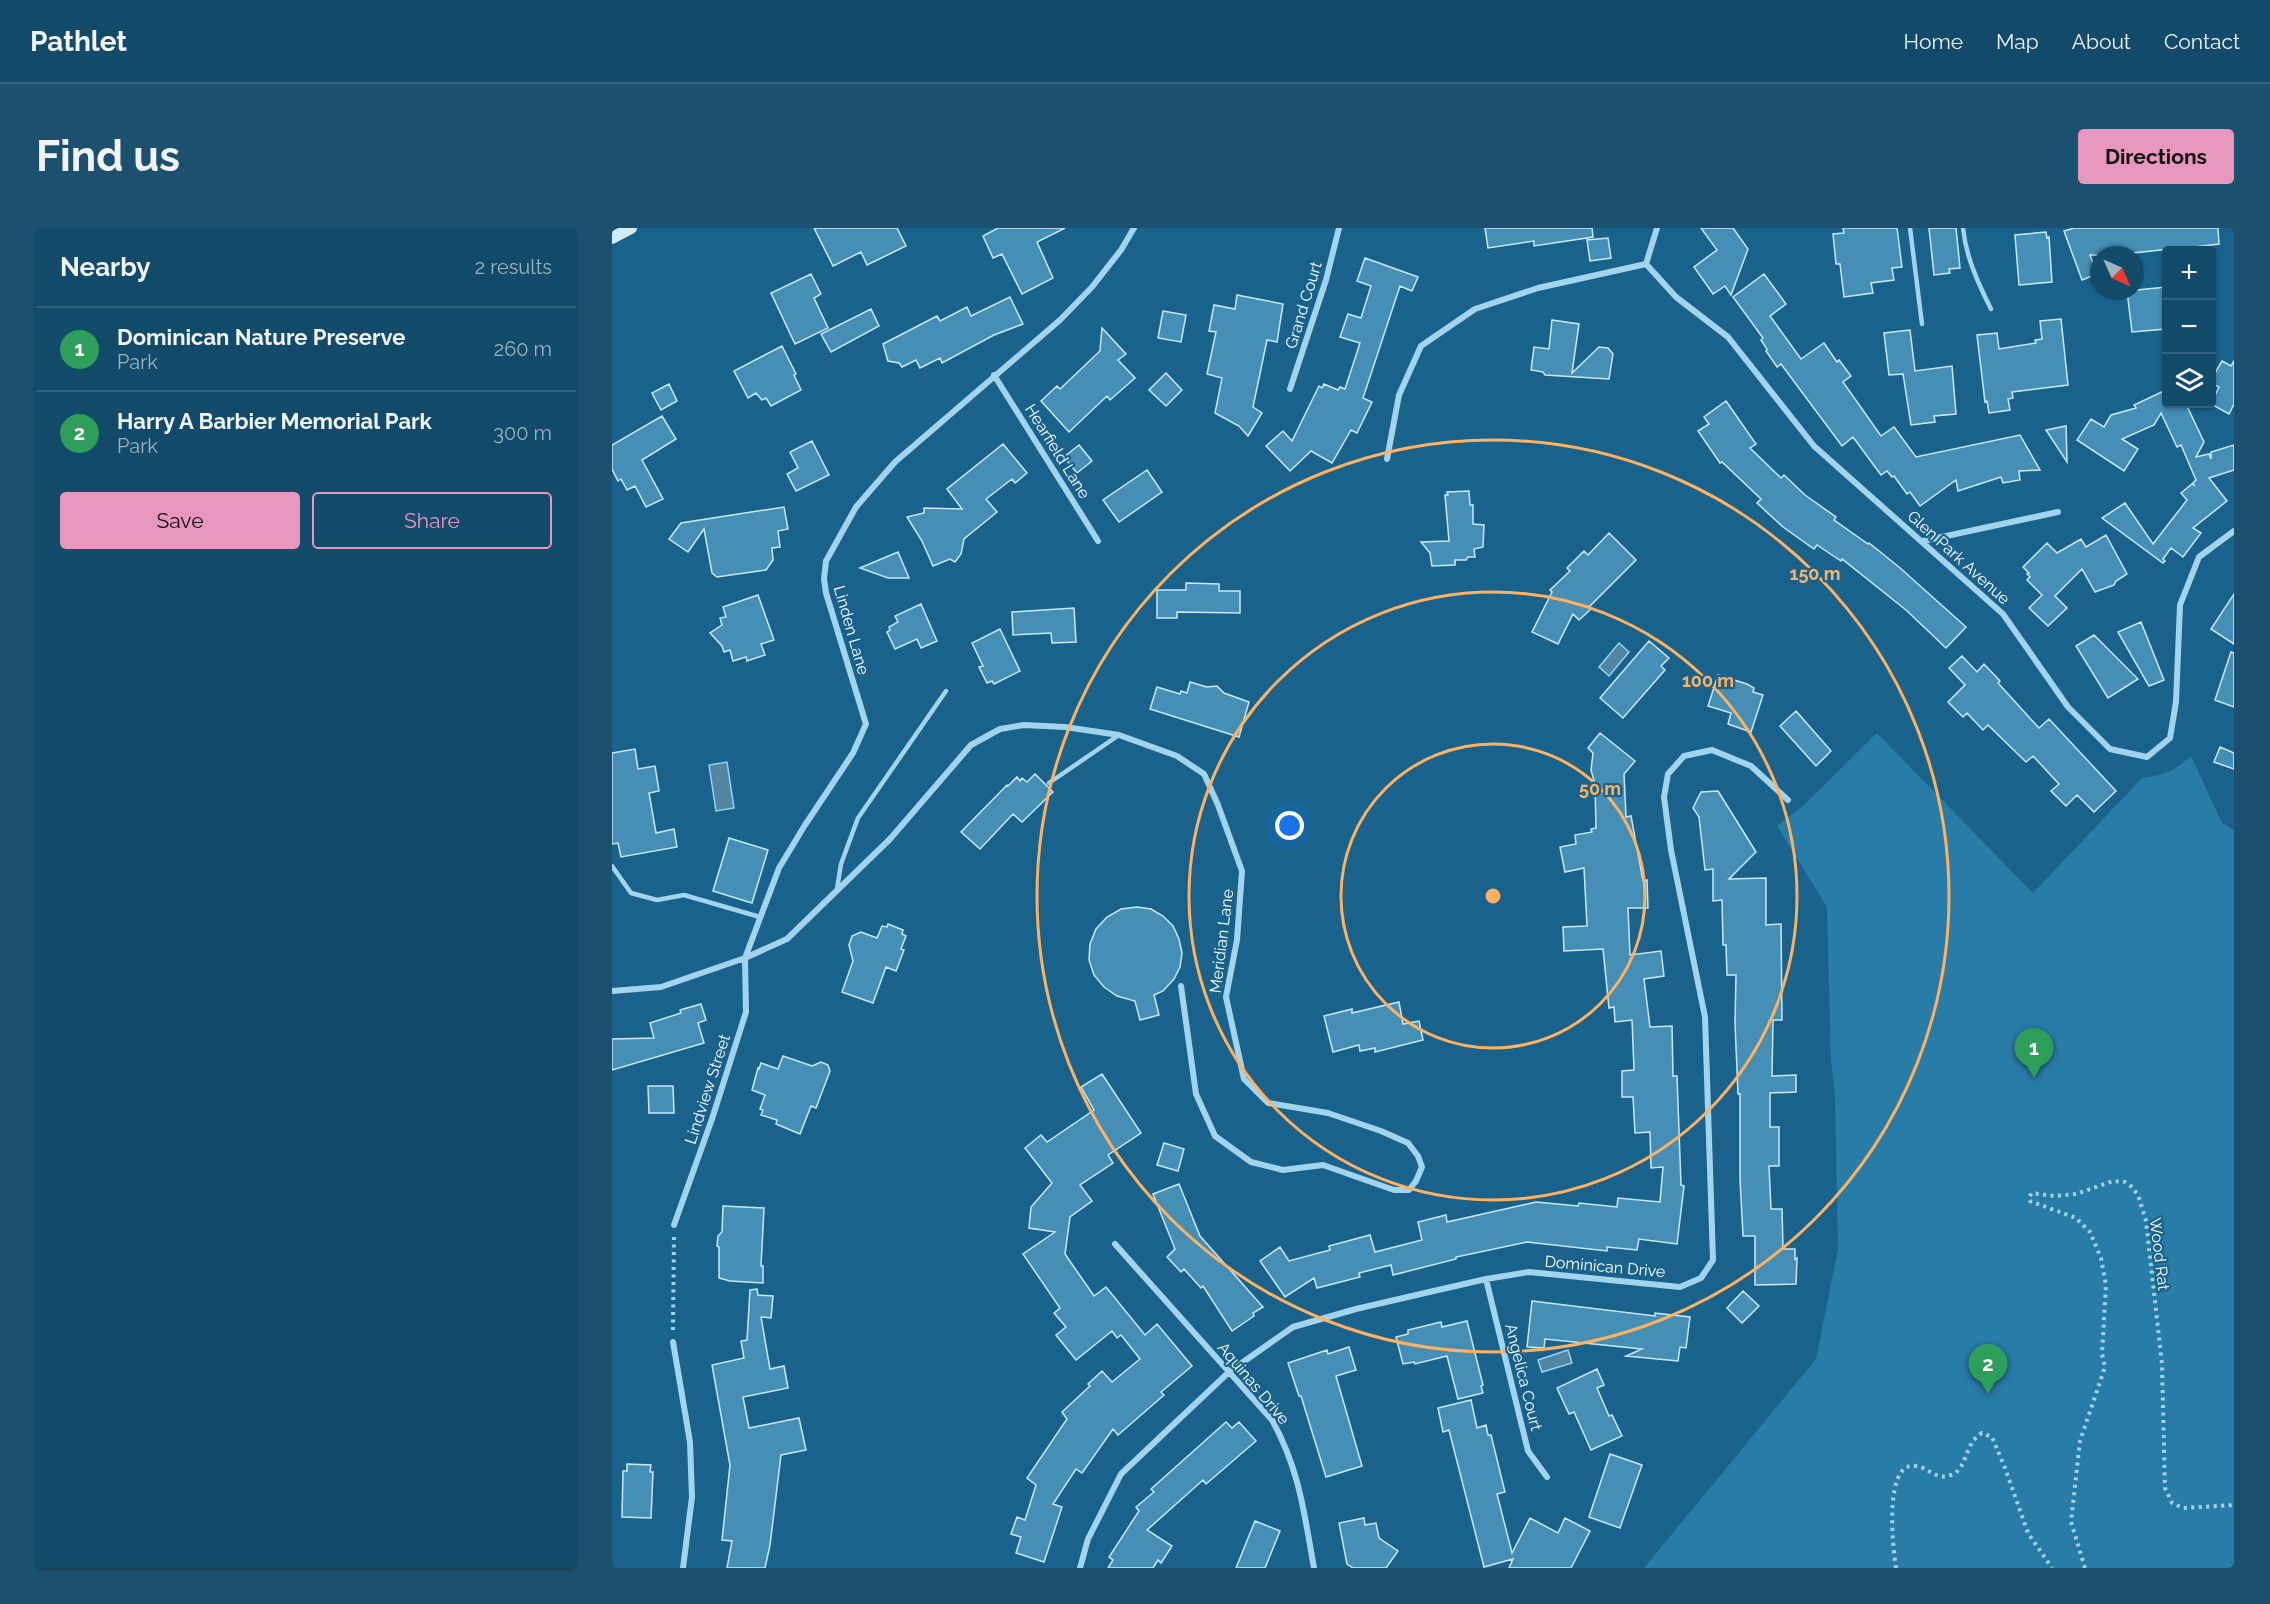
<!DOCTYPE html>
<html lang="en">
<head>
<meta charset="utf-8">
<style>
	:root { --surface:#124a69; --page:#1b516f; --text:#f1f3f6; --muted:#9cb3c0; --line:#31627d; --accent:#e797bd }
	body { margin:0; font-family:Raleway,sans-serif; background:var(--page); color:var(--text) }
	.controls { position:absolute; right:18px; top:18px; display:grid; overflow:hidden; border-radius:6px; box-shadow:0 2px 4px #0004 }
	.controls button { width:54px; height:54px; display:grid; place-items:center; padding:0; border:0; border-bottom:2px solid var(--line); background:var(--surface); color:var(--text); font:30px sans-serif }
	.compass { position:absolute; left:1478px; top:18px; width:54px; height:54px; border-radius:50%; background:var(--surface); box-shadow:0 2px 4px #0004; rotate:135deg }
	.you { position:absolute; left:678px; top:598px; width:21px; height:21px; margin:-15px; border:4px solid #fff; border-radius:50%; background:#1a73e8; box-shadow:0 0 0 9px #1a73e833 }
	.badge { display:grid; place-items:center; width:39px; height:39px; border-radius:50%; background:var(--accent); color:#fff; font-size:20px; font-weight:700 }
	.pin { position:absolute; translate:-50% -50px; filter:drop-shadow(0 2px 3px #0008) }
	.pin::after { content:''; position:absolute; top:32px; width:21px; height:18px; background:inherit; clip-path:polygon(0 0,100% 0,50% 100%) }
	.list { margin:0; padding:0; list-style:none }
	h2 { display:flex; justify-content:space-between; align-items:center; height:78px; margin:0; padding:0 24px; font-size:26px }
	h2 small { font-size:20px; font-weight:400; color:var(--muted) }
	.list li { display:grid; grid-template-columns:39px 1fr auto; gap:18px; align-items:center; box-sizing:border-box; height:84px; padding:0 24px; border-top:2px solid var(--line) }
	.list b { display:block; font-size:22px; white-space:nowrap }
	.list p { margin:0; font-size:20px; white-space:nowrap; color:var(--muted) }
	.list em { font-size:20px; font-style:normal; color:var(--muted) }
	.actions { display:flex; gap:12px; padding:18px 24px }
	.actions a { flex:1; padding:14px 0; border:2px solid var(--accent); border-radius:6px; text-align:center; font-size:21px; color:var(--accent) }
	.actions .main { background:var(--accent); color:#111 }
	.icon { flex:none; width:33px; height:33px; fill:none; stroke:currentColor; stroke-width:2; stroke-linecap:round; stroke-linejoin:round }
	.map { position:relative; flex:none; width:1622px; height:1340px; overflow:hidden; border-radius:6px }
	header { display:flex; align-items:center; gap:36px; box-sizing:border-box; height:84px; padding:0 30px; background:var(--surface); border-bottom:2px solid var(--line) }
	header strong { font-size:28px }
	nav { display:flex; gap:33px; margin-inline-start:auto; font-size:21px }
	.intro { display:flex; align-items:center; justify-content:space-between; box-sizing:border-box; height:144px; padding:0 36px }
	h1 { margin:0; font-size:42px }
	.button { padding:15px 27px; border-radius:6px; background:var(--accent); color:#111; font-size:21px; font-weight:700 }
	main { display:flex; gap:36px; padding:0 36px }
	aside { flex:1; background:var(--surface); border-radius:6px; box-shadow:0 2px 4px #0004 }
	.map>svg:first-child { display:block }
</style>
</head>
<body>
<header>
<strong>Pathlet</strong>
<nav><a>Home</a><a>Map</a><a>About</a><a>Contact</a></nav>
</header>
<div class="intro"><h1>Find us</h1><a class="button">Directions</a></div>
<main>
<aside>
<h2>Nearby<small>2 results</small></h2>
<ul class="list">
<li><span class="badge" style="background:#2e9e5b">1</span><div><b>Dominican Nature Preserve</b><p>Park</p></div><em>260 m</em></li>
<li><span class="badge" style="background:#2e9e5b">2</span><div><b>Harry A Barbier Memorial Park</b><p>Park</p></div><em>300 m</em></li>
</ul>
<div class="actions"><a class="main">Save</a><a>Share</a></div>
</aside>
<div class="map">
<svg width="1622" height="1340" viewBox="0 0 1622 1340">
	<rect width="100%" height="100%" fill="#18628c"/>
	<path fill="#287ca8" d="M1265 505 1421 665 1530 550C1553 547 1562 543 1579 528L1610 595 1622 602V1340H1032L1204 1131 1226 1021 1223 868 1219 832 1215 679 1165 598 1193 576Z"/>
	<path fill="#5186a2" stroke="#96d2f0" stroke-width="1.5" d="M1007 415 1017 424 997 448 987 439Z
		M115 534 122 580 104 583 97 537Z
		M956 1122 960 1135 930 1144 926 1132Z"/>
	<path fill="#458eb6" stroke="#c9e9fa" stroke-width="1.5" d="M202 0H285L294 18 255 37 249 24 221 38Z
		M386 0H453L425 14 441 50 410 66 390 26 381 30 371 8Z
		M873 0H980L981 9 922 18V13L876 20Z
		M1089 0H1121L1136 21 1119 67 1113 58 1101 66 1082 39 1105 22Z
		M1231 0H1285L1290 39 1280 40 1282 52 1259 55 1261 65 1232 69 1228 36H1224L1221 6 1232 5Z
		M1317 0H1344L1348 40 1337 41 1338 45 1322 47Z
		M1462 0H1606L1607 16 1574 20 1573 22 1558 21 1521 25V27H1478L1485 46 1470 52 1452 3Z
		M1434 4 1435 10 1437 9 1440 54 1407 57 1403 7Z
		M996 10 999 30 978 33 975 12Z
		M753 30 806 49 800 63 788 58 751 170 760 174 745 205 739 202 720 235 699 223 678 243 654 218 671 203 680 213 707 158 710 160 712 156 726 162 728 159 733 161 748 115 728 109 736 86 749 90 759 58 745 53Z
		M199 46 209 66 202 70 216 100 183 116 159 65Z
		M1152 46 1174 76 1158 88 1189 131 1212 115 1225 134 1227 132 1239 148 1231 154 1269 208 1282 199 1304 229 1408 207 1428 242 1407 243 1408 252 1391 255 1389 249 1346 263 1344 252 1308 278 1298 264 1295 266 1282 248 1280 249 1275 243 1269 247 1241 209 1230 218 1169 136 1165 139 1154 123 1155 121 1149 112 1151 110 1121 69Z
		M1554 59V101L1520 104 1515 63Z
		M625 67 671 76 665 114 655 112 641 179 650 185 636 208 627 198 603 185 610 150 595 146 604 104 597 103 602 77 623 81Z
		M398 69 411 96 382 107 330 135 328 130 308 140 304 132 290 139 287 135 276 133 271 116 325 88 328 93 355 79 359 88Z
		M259 81 267 98 219 124 209 106Z
		M551 83 574 87 569 114 546 110Z
		M1449 91 1456 157 1400 164 1401 170 1396 171 1398 182 1377 185 1375 173 1373 174 1365 107 1385 105 1387 121 1424 115 1423 112 1430 111 1428 93Z
		M940 92 967 96 960 145 987 119 996 120 1001 126 997 151 933 147 931 144 919 142 922 119 937 121Z
		M490 100 514 126 506 132 523 150 498 172 495 168 457 204 429 173 445 158 448 161 488 123Z
		M1298 102 1303 143 1340 138 1344 186 1322 188 1323 194 1299 197 1291 146 1277 147 1272 105Z
		M170 118 184 146 182 147 189 162 159 178 154 170 150 172 144 165 136 170 122 143Z
		M1610 133 1619 138 1622 133V176L1617 186 1599 176 1607 159 1599 155V152Z
		M554 145 570 162 554 178 537 162Z
		M57 156 65 173 49 182 40 165Z
		M1554 162V176H1574L1592 214 1584 229 1597 226 1599 231V224L1622 217V242L1597 250 1615 273 1581 300 1589 305 1571 329 1559 320 1551 331 1553 333 1551 335 1490 290 1513 275 1541 316 1575 272 1569 265 1580 256 1582 257 1581 255 1584 252 1569 217 1565 219 1549 185 1542 197 1510 211 1526 221 1512 243 1465 212 1479 191 1492 199 1499 187 1524 180 1522 177Z
		M1114 173 1144 216 1138 220 1169 250 1172 247 1193 267 1224 289 1222 292 1256 316 1257 315 1287 339 1354 399 1334 420 1294 382 1230 331 1229 333 1205 317 1202 321 1171 299 1145 275 1149 271 1110 234 1108 235 1086 203 1097 196 1092 189Z
		M50 188 64 211 30 232 51 271 34 279 23 258 15 262 9 251 6 253 0 241V217Z
		M1454 198 1455 234 1434 202Z
		M200 213 217 247 184 263 175 246 186 240 178 224Z
		M391 216 415 245 403 255 400 251 374 271 385 284 352 311 349 326 343 334 338 331 321 338 310 313 295 289 312 285V280L350 281 335 261Z
		M467 217 480 233 465 245 452 229Z
		M535 242 550 264 507 294 491 272Z
		M857 263 858 277H861V296L872 297 871 319 862 321 863 329H856L854 332H843V337L820 338 818 325 809 314 837 313 833 267H836L835 264Z
		M172 279 176 301 166 303 168 319 160 320 161 332 154 342 105 349 100 345 92 301 76 324 57 311 69 295Z
		M997 305 1024 332 977 379 979 381 967 392 961 386 946 416 920 404 940 364 938 362 958 343 955 340 972 323 976 327Z
		M1494 307 1515 346 1504 353 1502 357 1483 364 1470 341 1443 368 1455 380 1436 398 1417 380 1430 367 1415 352 1418 349 1415 346 1417 345 1411 339 1435 315 1445 325 1469 311 1474 319Z
		M286 324 297 350H276L248 340Z
		M574 355 607 356V363H628V385L565 384V390H545V362H574Z
		M1622 366V416L1599 401Z
		M146 367 162 412 149 416 153 427 135 433 134 429 121 433 118 422 112 424 110 418 98 405 110 397 108 390 114 389 111 379Z
		M309 376 325 413 309 420 305 411 283 421 275 404 278 402 277 399 286 394 283 388Z
		M462 380 464 414 440 415 439 405 401 407 400 384Z
		M1529 394 1552 452 1537 458 1506 404Z
		M388 401 408 443 382 456 380 453 375 455 367 439 371 438 360 415Z
		M1482 407 1526 451 1496 470 1464 418Z
		M1037 413 1057 430 1049 438 1053 442 1011 490 988 470Z
		M1619 424 1622 425V479L1603 472Z
		M1350 428 1365 444 1372 436 1388 453 1386 455 1427 500 1437 491 1504 563 1482 584 1465 567 1454 578 1439 563 1447 556 1421 528 1414 534 1376 497 1371 502 1355 485 1351 489 1336 474 1353 457 1337 440Z
		M1106 447 1135 456 1142 460 1141 464 1151 467 1139 504 1116 496 1119 485 1096 478Z
		M578 454 595 459 605 458 612 465 637 474 627 509 538 481 545 459 568 466 569 463 575 465Z
		M1184 483 1219 523 1204 538 1168 498Z
		M988 505 1023 533 1012 546 1014 589 1019 588 1031 653 1035 652 1036 680H1016L1018 727 1049 723 1052 748 1032 751 1038 799 1060 798 1061 848H1065L1069 957 1072 958 1065 1016 1027 1011 1025 1022 995 1019V1023L915 1014 844 1029V1031L781 1047 779 1037 747 1045 748 1049 705 1060 702 1050 673 1069 648 1033 668 1019 677 1033 718 1022 717 1018 758 1007 763 1024 810 1012 806 994 834 987 835 994 924 974 966 978 967 975 1005 979 1006 970 1048 974 1051 939 1039 940 1038 904 1023 905 1021 869H1010V843L1022 842 1020 792 1003 794 1002 779 997 780 991 721 952 723 951 699 975 698 972 640 953 644 948 619 964 616 963 607 980 604 979 601 984 600 983 556 979 542 981 525 976 520Z
		M1608 519 1622 525V541L1602 534Z
		M23 521 26 541 43 538 47 563 37 565 44 605 62 601 65 619 9 629 6 615 0 616V525Z
		M423 546 441 564 410 594 401 586 368 621 349 604 395 557 396 558 405 549 408 553 410 550 415 554Z
		M1106 563 1144 624 1117 651 1154 650V697L1169 696 1170 792H1161L1160 848 1184 847V864L1158 865V899H1167V938H1157L1159 981H1170L1171 1021H1183V1031L1185 1030 1184 1056 1143 1057V1008H1131L1128 951V866H1126L1123 795 1124 747H1115L1114 717H1111L1110 672 1101 673V641L1093 642 1087 589 1081 580 1089 564Z
		M117 610 156 622 140 675 101 663Z
		M525 679 539 681 551 688 561 698 567 711 570 725 568 739 562 751 551 763 542 767 547 787 528 792 523 773 505 768 492 759 482 747 477 732 478 716 484 701 495 689 509 681Z
		M276 696 291 702 290 706 294 708 289 721 292 722 284 743 274 739 261 775 230 764 241 733 237 717 240 708 249 704 265 710 270 698 275 699Z
		M787 774 791 796 807 793 811 812 763 824V820L748 823 747 817 721 824 712 788 740 781V785Z
		M89 776 94 792 86 795 92 815 0 842V811L42 810 38 795 69 785 68 782Z
		M171 828 200 838 209 834 216 837 218 843 204 880 199 878 188 906 164 896 165 892 149 887 151 882 148 881 153 867 140 862 146 840 147 841 149 835 166 841Z
		M490 846 529 905 496 927 501 935 468 957 480 973 458 989 453 1026 482 1068 494 1059 533 1107 545 1096 580 1138 549 1164 552 1167 506 1207 501 1201 470 1245 464 1241 441 1276 450 1279 432 1334 404 1325 409 1309 399 1306 405 1289 413 1292 424 1257 415 1250 455 1191 450 1184 478 1158 476 1156 490 1143 500 1154 528 1131 509 1107 505 1110 500 1103 464 1132 444 1107 454 1099 442 1085 448 1080 411 1026 443 1004 417 1000 419 979 440 955 413 920 429 907 435 914 482 882 469 859Z
		M36 858H61L62 885H37Z
		M552 915 572 921 566 943 545 937Z
		M567 956 588 1008 651 1079 641 1085 642 1088 620 1103 591 1058 589 1060 572 1041 569 1044 555 1029 563 1021 541 966Z
		M111 978 152 980 149 1038H151V1055L118 1053 107 1050V1019L105 1018 106 1008 110 1004Z
		M145 1061 146 1067 161 1068 159 1090 149 1089 158 1141 172 1138 176 1160 131 1169 137 1200 187 1190 194 1222 169 1227 158 1317 153 1340H115L120 1313 110 1312 118 1237 100 1137 132 1130 129 1113 135 1112 138 1062Z
		M1131 1063 1147 1078 1130 1095 1115 1080Z
		M920 1073 1043 1088V1085L1078 1089 1074 1120 1068 1119 1066 1133 1014 1128 1030 1121 933 1111 932 1120 915 1119Z
		M855 1093 871 1157 869 1158 871 1165 846 1171 835 1128 803 1136 802 1134 791 1136 784 1109 796 1106V1102L829 1094 830 1099Z
		M737 1119 744 1142 724 1148 750 1238 714 1249 689 1168H687L676 1135 715 1122 716 1126Z
		M985 1141 992 1157 985 1160 997 1188 1000 1187 1010 1208 979 1222 962 1184 957 1186 945 1160Z
		M859 1172 865 1200 874 1197 876 1207H879L893 1264 885 1266 900 1325 918 1290 946 1305 953 1290 978 1303 959 1340H897L901 1331 872 1339 837 1202 831 1204 826 1180Z
		M614 1194 620 1200 627 1194 644 1213 594 1256 591 1252 535 1302 560 1318 549 1335 546 1332 541 1340H496L501 1332 497 1329 527 1283 524 1279 542 1264 539 1261Z
		M998 1226 1030 1237 1008 1300 977 1289Z
		M15 1236 39 1237 38 1244H41L39 1290 10 1289 11 1243H15Z
		M752 1290 753 1297 764 1295 767 1310 786 1323 774 1340H741L735 1336 727 1295Z
		M643 1293 668 1303 653 1340H624Z"/>
	<g fill="none" stroke-linecap="round" stroke-linejoin="round">
		<path stroke="#a3d4ee" stroke-width="4" stroke-dasharray="3 4.5" stroke-linecap="butt" d="M61 1102 62 1007
			M1284 1340C1281 1321 1271 1232 1304 1238 1317 1240 1325 1253 1339 1247 1356 1241 1352 1215 1370 1205L1380 1209 1393 1240 1416 1305 1440 1340
			M1473 1340 1459 1294 1468 1213 1493 1139 1490 1126 1494 1057 1489 1030 1478 1004 1464 990 1418 973 1417 969 1420 965 1442 968 1464 966 1501 953 1513 954 1520 959 1526 967 1534 993 1550 1136 1553 1260 1560 1275 1571 1280 1622 1277"/>
		<path stroke="#a3d4ee" stroke-width="4.5" d="M1298 0 1310 96
			M1351 0C1354 29 1366 55 1379 81
			M437 555 507 507
			M0 638 19 665 45 672 72 667 148 689
			M225 661 229 636 246 590 334 463"/>
		<path stroke="#a3d4ee" stroke-width="6" d="M1034 36 1064 69 1116 109 1202 218 1391 386 1456 479 1498 521 1535 529 1558 510 1564 474 1568 377 1587 329 1622 303
			M1034 36 1045 0
			M382 147 486 313
			M678 161 714 52 727 0
			M775 231 787 167 809 118 863 81 926 60 1034 36
			M1311 313 1446 284
			M0 763 49 759 133 730 167 640 193 597 241 525 254 496 214 365 212 351 214 333 244 279 283 234 448 92 480 59 509 22 522 0
			M62 997 100 891 134 784 133 730 175 711 278 611 359 517 388 501 412 497 453 499 507 507 565 528 592 546 606 577 630 643 625 712 614 769 632 851 656 875 716 885 769 903 796 915 806 928 810 939 804 953 797 962H782L711 937 671 942 639 934 603 908 584 866 569 758
			M503 1016 660 1192C688 1243 692 1285 702 1340
			M874 1051 916 1223 935 1249
			M61 1114 78 1214 80 1269 71 1340
			M468 1340 476 1311 509 1246 617 1144 681 1099 744 1081 813 1065 874 1051 917 1044 1068 1059 1089 1050 1101 1032 1093 789 1059 622 1052 569 1056 546 1072 528 1100 522 1139 538 1176 572"/>
		<path stroke="#d0ebfa" stroke-width="12" d="M0 10 19 0"/>
	</g>
	<g fill="none" stroke="#ffb160" stroke-width="3">
		<circle cx="881" cy="668" r="152"/>
		<circle cx="881" cy="668" r="304"/>
		<circle cx="881" cy="668" r="456"/>
	</g>
	<g text-anchor="middle" stroke-width="4.5" stroke-linejoin="round" paint-order="stroke">
		<g font-size="16" fill="#fff" stroke="#18628c">
			<text transform="translate(691 77) rotate(-73)" y="6">Grand Court</text>
			<text transform="translate(446 223) rotate(58)" y="6">Hearfield Lane</text>
			<text transform="translate(1347 329) rotate(42)" y="6">Glen Park Avenue</text>
			<text transform="translate(240 402) rotate(74)" y="6">Linden Lane</text>
			<text transform="translate(609 713) rotate(-83)" y="6">Meridian Lane</text>
			<text transform="translate(95 861) rotate(-72)" y="6">Lindview Street</text>
			<text transform="translate(1548 1026) rotate(83)" y="6">Wood Rat</text>
			<text transform="translate(993 1038) rotate(5)" y="6">Dominican Drive</text>
			<text transform="translate(912 1149) rotate(76)" y="6">Angelica Court</text>
			<text transform="translate(642 1155) rotate(50)" y="6">Aquinas Drive</text>
		</g>
	</g>
	<circle cx="881" cy="668" r="9" fill="#ffb160" stroke="#18628c" stroke-width="3"/>
	<g font-size="18" text-anchor="middle" font-weight="bold" fill="#ffb160" stroke="#18628c" stroke-width="4.5" stroke-linejoin="round" paint-order="stroke">
		<text x="1203" y="352">150 m</text>
		<text x="1096" y="459">100 m</text>
		<text x="988" y="567">50 m</text>
	</g>
</svg>
<div class="controls">
<button>+</button>
<button>−</button>
<button><svg class="icon" aria-label="layers" viewBox="0 0 24 24"><path d="M12 4l9 5-9 5-9-5zM3 14l9 5 9-5"/></svg></button>
</div>
<svg class="compass" viewBox="-18 -18 36 36"><path d="M0-13l5 13h-10z" fill="#e53935"/><path d="M0 13l5-13h-10z" fill="#9cb3c0"/></svg>
<div class="you"></div>
<div class="pin badge" style="left:1422px;top:850px;background:#2e9e5b">1</div>
<div class="pin badge" style="left:1376px;top:1166px;background:#2e9e5b">2</div>
</div>
</main>
</body>
</html>
